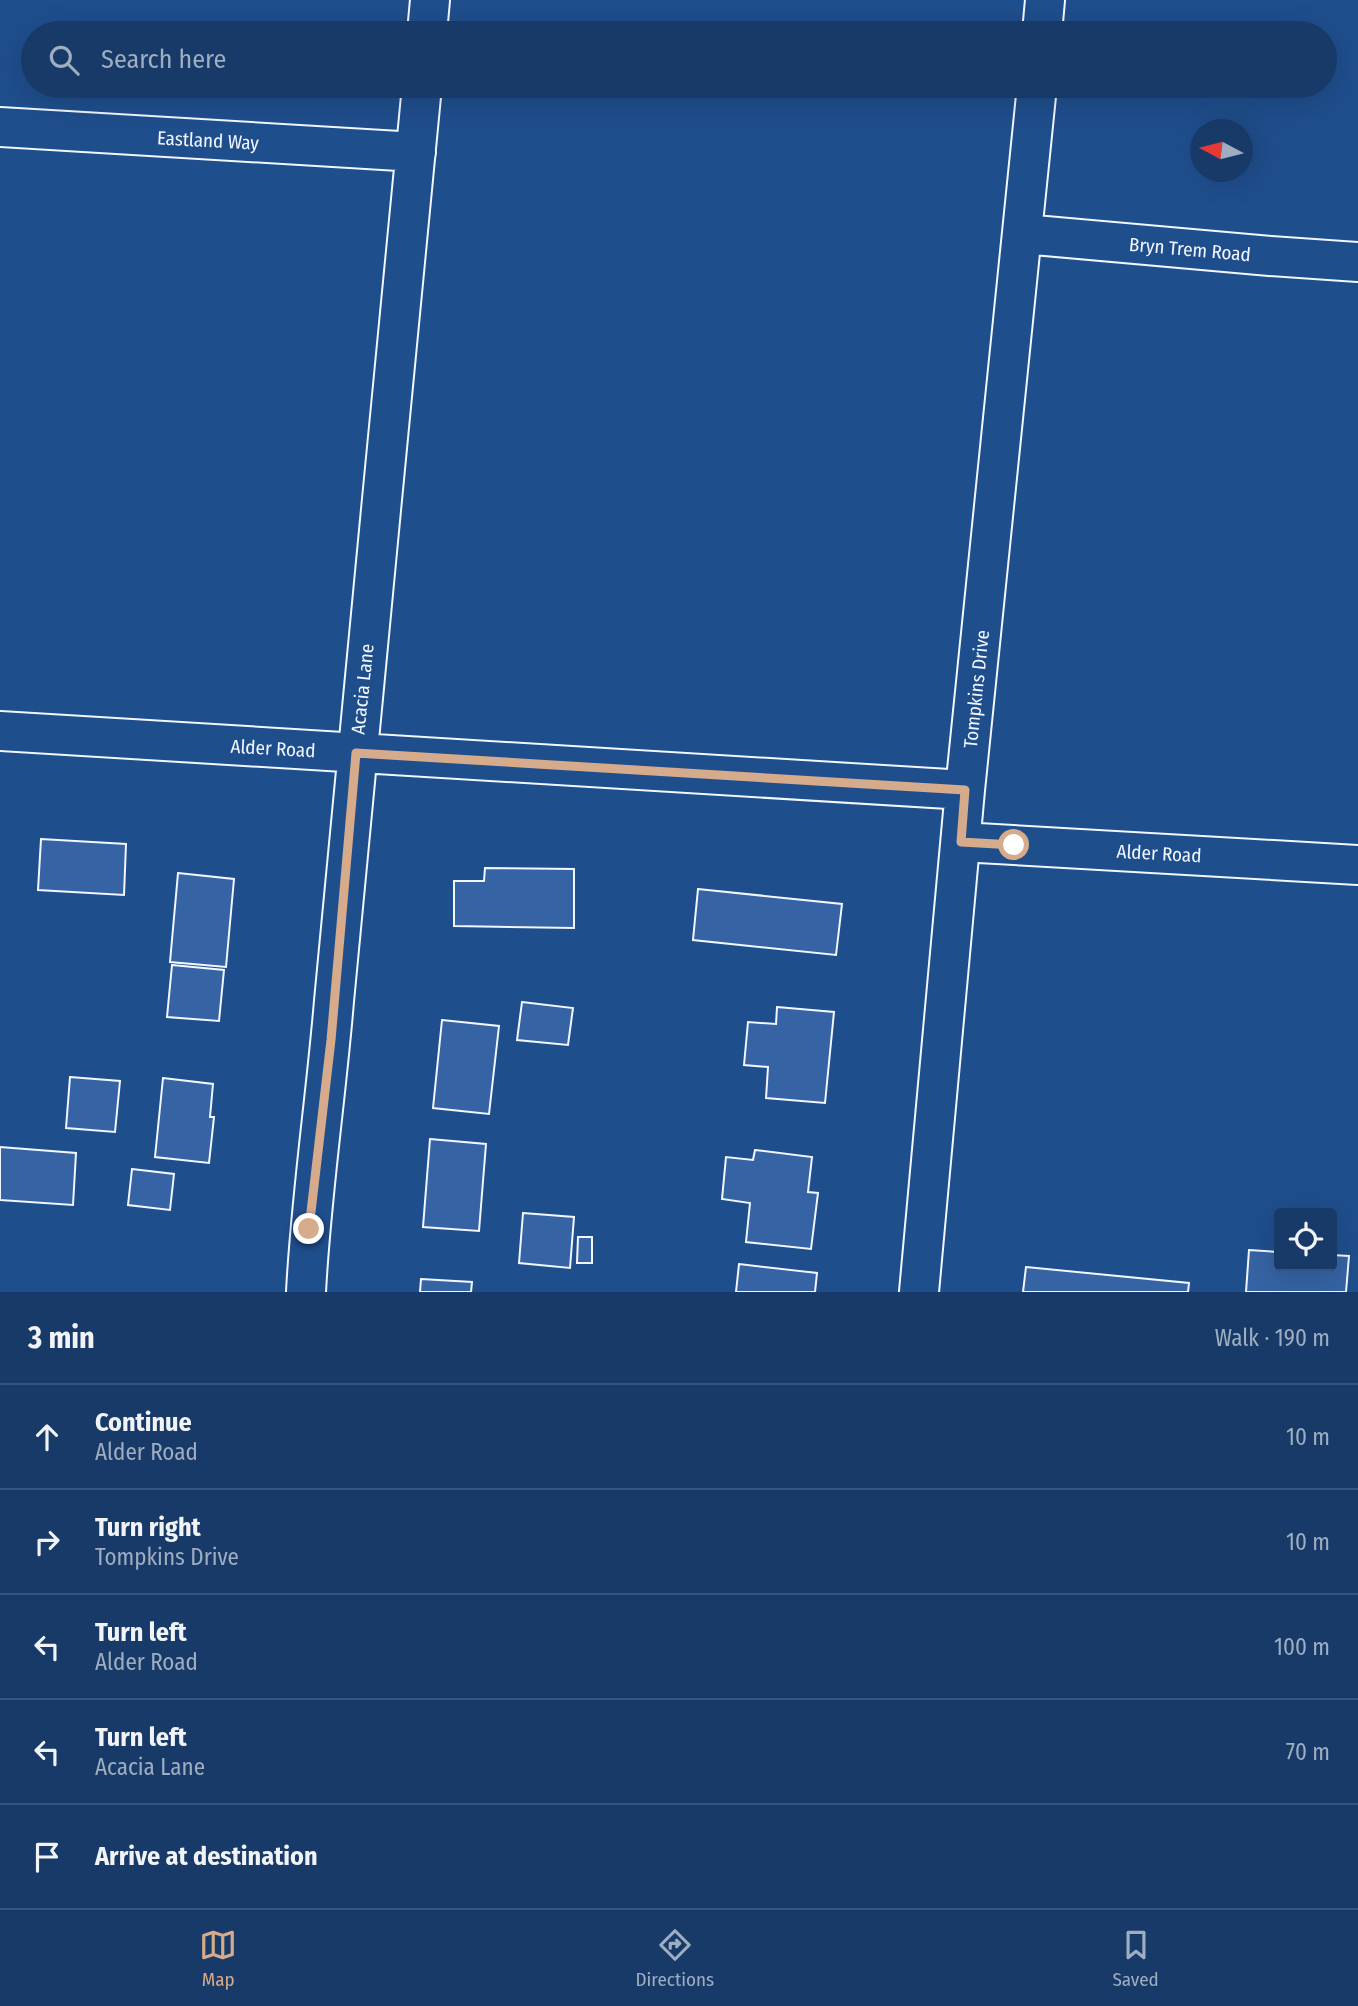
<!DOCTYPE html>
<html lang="en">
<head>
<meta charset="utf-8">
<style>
	:root { --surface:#173a69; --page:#244571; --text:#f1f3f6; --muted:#9eadc0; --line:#36547d; --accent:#d6ab8b }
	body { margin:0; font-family:"Fira Sans Condensed",sans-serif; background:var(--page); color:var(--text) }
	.controls { position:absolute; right:21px; bottom:21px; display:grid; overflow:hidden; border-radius:7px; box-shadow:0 7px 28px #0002 }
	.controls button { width:63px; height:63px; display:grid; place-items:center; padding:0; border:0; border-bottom:2px solid var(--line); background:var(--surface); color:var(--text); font:35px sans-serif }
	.compass { position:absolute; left:1190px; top:119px; width:63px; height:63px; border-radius:50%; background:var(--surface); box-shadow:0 7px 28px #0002; rotate:277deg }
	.stop { position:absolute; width:21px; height:21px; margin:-16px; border:5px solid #d6ab8b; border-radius:50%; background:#fff }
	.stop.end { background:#d6ab8b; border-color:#fff; box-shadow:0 2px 7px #0008 }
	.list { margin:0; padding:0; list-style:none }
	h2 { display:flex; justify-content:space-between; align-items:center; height:91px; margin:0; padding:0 28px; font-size:30px }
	h2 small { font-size:23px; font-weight:400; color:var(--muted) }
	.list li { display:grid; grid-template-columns:46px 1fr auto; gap:21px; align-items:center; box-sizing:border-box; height:105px; padding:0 28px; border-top:2px solid var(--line) }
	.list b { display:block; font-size:26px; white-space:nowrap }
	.list p { margin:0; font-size:23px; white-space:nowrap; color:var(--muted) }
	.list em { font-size:23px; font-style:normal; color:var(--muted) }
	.icon { flex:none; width:38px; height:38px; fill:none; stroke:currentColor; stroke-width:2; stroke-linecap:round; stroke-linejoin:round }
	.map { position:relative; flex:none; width:1358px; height:1292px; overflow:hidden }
	.search { position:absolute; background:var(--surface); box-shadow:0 7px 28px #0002; left:21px; right:21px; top:21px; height:77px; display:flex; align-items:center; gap:18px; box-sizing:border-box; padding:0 24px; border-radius:38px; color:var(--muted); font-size:26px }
	.sheet { height:616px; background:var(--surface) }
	nav { display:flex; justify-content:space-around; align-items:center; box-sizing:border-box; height:98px; border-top:2px solid var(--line); background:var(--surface); font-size:19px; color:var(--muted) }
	nav a { display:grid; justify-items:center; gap:4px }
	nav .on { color:var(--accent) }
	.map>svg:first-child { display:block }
</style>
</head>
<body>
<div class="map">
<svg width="1358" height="1292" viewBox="0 0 1358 1292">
	<rect width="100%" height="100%" fill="#1f4e8c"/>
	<path fill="#3563a3" stroke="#f2f6ff" stroke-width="2" d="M41 839 126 844 124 895 38 890Z
		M485 868 574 869V928L454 926V881H484Z
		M178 873 234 879 226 967 170 962Z
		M698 889 842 904 836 955 693 940Z
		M172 965 224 970 219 1021 167 1017Z
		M522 1002 573 1008 568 1045 517 1040Z
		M777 1007 834 1012 825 1103 766 1098 768 1067 744 1065 748 1022 776 1024Z
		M442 1020 499 1026 489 1114 433 1108Z
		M70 1077 120 1081 115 1132 66 1128Z
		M163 1078 213 1084 210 1117H214L209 1163 155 1157Z
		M430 1139 486 1144 479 1231 423 1227Z
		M0 1147 76 1153 73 1205 0 1200Z
		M755 1150 812 1157 808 1192 818 1193 811 1249 746 1242 750 1203 722 1199 726 1157 753 1160Z
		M132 1169 174 1174 170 1210 128 1205Z
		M523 1213 574 1217 570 1268 519 1263Z
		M578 1237H592V1263H577Z
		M1249 1250 1279 1252V1266H1332V1255L1349 1256 1346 1292H1246Z
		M739 1264 817 1273 815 1292H736Z
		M1026 1267 1189 1283 1188 1292H1023Z
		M421 1279 472 1282 471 1292H420Z"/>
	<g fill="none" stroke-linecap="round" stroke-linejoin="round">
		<g stroke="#f2f6ff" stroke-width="42">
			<path id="street" d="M427 33 430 0
				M1042 33 1045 0
				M0 127 416 152
				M1023 234 1270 256 1358 262
				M0 731 965 790
				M961 842 1358 865
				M306 1292C311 1195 326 1098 334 1001 361 696 394 391 422 86
				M919 1292 965 790 1037 86"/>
		</g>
		<use href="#street" stroke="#1f4e8c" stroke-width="38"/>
	</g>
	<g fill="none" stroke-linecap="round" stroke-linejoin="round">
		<path stroke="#d6ab8b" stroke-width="9" d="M309 1229 331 1040 356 753 965 790 961 842 1014 845"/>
	</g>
	<g text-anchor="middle" stroke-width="5" stroke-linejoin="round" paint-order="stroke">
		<g font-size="19" fill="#f2f6ff" stroke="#1f4e8c">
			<text transform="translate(208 140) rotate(3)" y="7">Eastland Way</text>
			<text transform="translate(1190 249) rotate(5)" y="7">Bryn Trem Road</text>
			<text transform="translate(362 689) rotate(-84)" y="7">Acacia Lane</text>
			<text transform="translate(976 689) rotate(-84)" y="7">Tompkins Drive</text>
			<text transform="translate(273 748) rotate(3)" y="7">Alder Road</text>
			<text transform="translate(1159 853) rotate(3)" y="7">Alder Road</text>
		</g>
	</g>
</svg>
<div class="controls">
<button><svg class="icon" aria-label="locate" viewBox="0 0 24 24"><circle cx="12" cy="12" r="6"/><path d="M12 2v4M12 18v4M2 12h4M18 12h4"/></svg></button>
</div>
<svg class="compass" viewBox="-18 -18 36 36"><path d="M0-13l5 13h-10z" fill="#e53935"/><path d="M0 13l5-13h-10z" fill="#9eadc0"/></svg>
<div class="stop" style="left:1014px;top:845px"></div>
<div class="stop end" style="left:309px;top:1229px"></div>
<div class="search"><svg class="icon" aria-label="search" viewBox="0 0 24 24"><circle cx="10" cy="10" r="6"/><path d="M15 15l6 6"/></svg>Search here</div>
</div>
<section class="sheet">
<h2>3 min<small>Walk · 190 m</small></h2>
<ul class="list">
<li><svg class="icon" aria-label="ahead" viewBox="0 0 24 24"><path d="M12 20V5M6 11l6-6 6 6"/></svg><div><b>Continue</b><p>Alder Road</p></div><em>10 m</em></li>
<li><svg class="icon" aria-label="right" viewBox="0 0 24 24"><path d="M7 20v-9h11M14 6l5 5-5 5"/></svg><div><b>Turn right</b><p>Tompkins Drive</p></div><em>10 m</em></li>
<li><svg class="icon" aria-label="left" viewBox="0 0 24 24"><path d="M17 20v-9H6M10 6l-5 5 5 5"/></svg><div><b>Turn left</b><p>Alder Road</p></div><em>100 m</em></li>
<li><svg class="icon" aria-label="left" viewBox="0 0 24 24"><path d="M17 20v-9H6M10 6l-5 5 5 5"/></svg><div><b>Turn left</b><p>Acacia Lane</p></div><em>70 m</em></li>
<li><svg class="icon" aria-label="arrive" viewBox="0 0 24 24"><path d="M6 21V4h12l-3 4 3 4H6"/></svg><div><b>Arrive at destination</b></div></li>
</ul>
</section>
<nav>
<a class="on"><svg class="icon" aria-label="map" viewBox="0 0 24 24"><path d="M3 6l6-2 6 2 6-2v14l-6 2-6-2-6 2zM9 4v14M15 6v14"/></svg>Map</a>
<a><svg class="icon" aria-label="directions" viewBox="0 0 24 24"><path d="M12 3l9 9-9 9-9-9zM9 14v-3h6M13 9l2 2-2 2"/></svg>Directions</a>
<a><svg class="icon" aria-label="saved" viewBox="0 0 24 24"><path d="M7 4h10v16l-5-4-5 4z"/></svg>Saved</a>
</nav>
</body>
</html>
